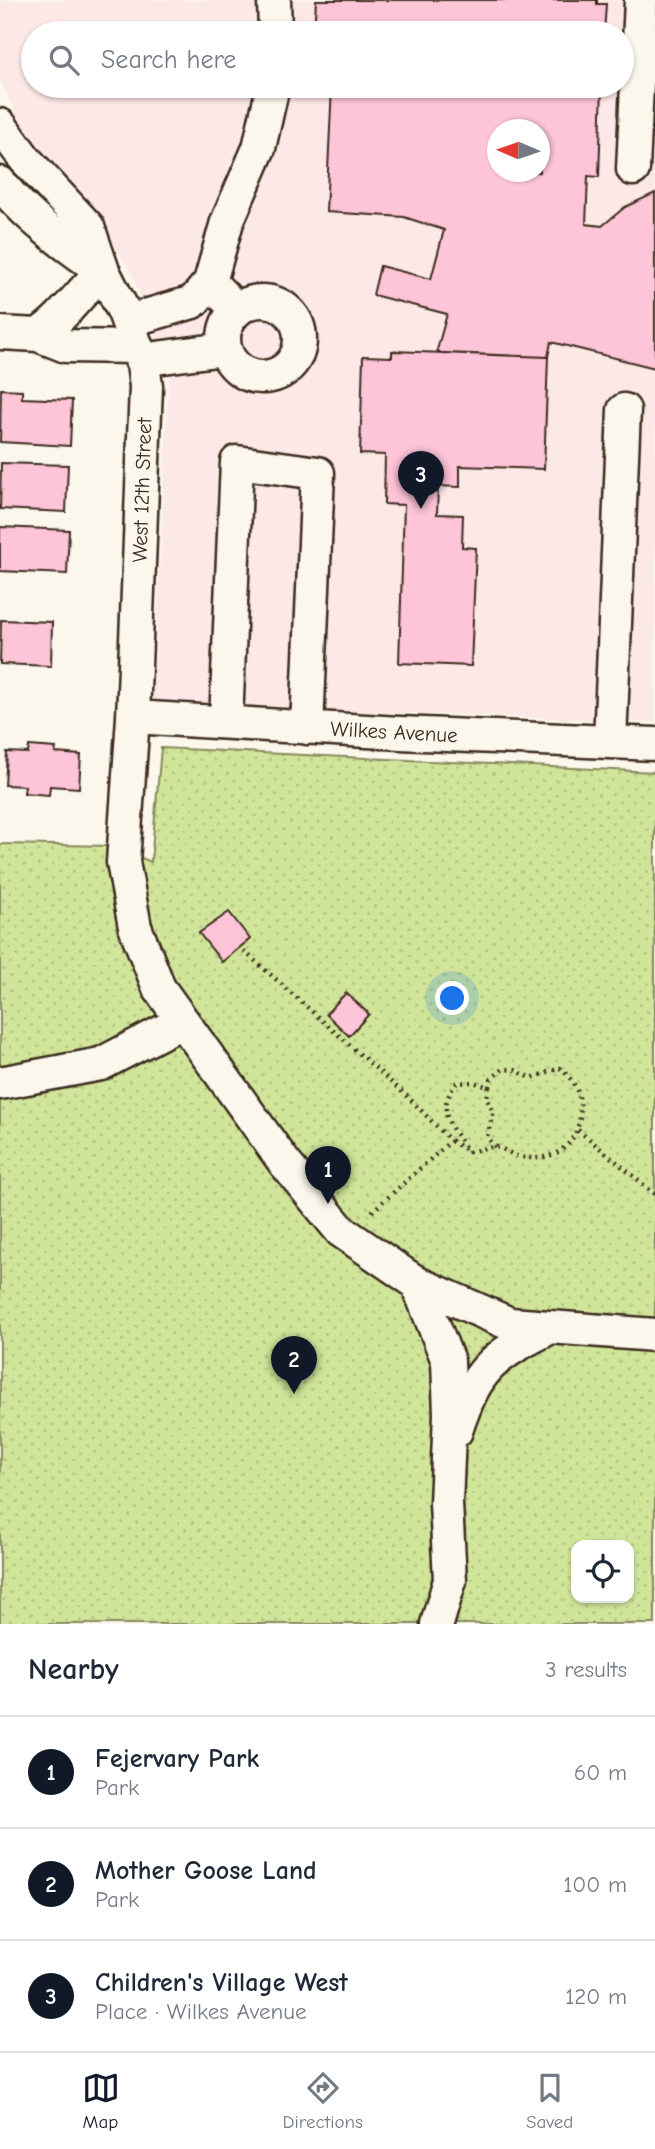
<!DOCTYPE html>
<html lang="en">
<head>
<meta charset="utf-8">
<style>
	:root { --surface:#fff; --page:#f2f2f3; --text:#1f2937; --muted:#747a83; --line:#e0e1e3; --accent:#111827 }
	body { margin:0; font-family:"Comic Neue",sans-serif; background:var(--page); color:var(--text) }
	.controls { position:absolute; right:21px; bottom:21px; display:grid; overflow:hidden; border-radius:14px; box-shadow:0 2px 5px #0004 }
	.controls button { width:63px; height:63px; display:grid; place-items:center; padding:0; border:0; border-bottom:2px solid var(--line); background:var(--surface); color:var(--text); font:35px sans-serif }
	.compass { position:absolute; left:487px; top:119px; width:63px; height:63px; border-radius:50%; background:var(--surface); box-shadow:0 2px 5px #0004; rotate:272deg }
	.you { position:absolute; left:453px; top:999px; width:24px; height:24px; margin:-18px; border:5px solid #fff; border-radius:50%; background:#1a73e8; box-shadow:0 0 0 10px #1a73e833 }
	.badge { display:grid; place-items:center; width:46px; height:46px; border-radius:50%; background:var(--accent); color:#fff; font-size:23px; font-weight:700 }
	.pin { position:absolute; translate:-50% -58px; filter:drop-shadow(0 2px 4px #0008) }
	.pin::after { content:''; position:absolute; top:37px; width:24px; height:21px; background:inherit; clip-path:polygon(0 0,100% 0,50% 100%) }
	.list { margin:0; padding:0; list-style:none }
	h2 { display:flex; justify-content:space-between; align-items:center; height:91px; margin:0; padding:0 28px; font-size:30px }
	h2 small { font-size:23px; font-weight:400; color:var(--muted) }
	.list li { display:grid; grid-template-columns:46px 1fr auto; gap:21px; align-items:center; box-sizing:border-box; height:112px; padding:0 28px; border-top:2px solid var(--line) }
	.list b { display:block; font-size:26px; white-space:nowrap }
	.list p { margin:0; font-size:23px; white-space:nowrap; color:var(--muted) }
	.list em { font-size:23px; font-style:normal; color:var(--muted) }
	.icon { flex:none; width:38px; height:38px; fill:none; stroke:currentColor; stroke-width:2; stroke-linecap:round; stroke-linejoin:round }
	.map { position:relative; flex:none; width:655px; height:1624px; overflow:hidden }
	.search { position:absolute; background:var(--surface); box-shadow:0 2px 5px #0004; left:21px; right:21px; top:21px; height:77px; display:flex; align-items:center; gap:18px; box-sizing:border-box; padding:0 24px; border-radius:38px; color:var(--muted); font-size:26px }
	.sheet { height:427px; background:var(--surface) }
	nav { display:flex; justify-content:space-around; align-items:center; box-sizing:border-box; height:98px; border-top:2px solid var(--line); background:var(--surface); font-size:19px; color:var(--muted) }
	nav a { display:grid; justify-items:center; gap:4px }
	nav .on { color:var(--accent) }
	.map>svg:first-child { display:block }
</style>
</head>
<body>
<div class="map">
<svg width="655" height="1624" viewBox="0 0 655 1624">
	<defs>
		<pattern id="park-dots" width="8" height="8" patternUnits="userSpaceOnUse" patternTransform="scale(1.75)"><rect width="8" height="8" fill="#d1e59a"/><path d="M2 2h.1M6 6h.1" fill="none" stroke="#b4c584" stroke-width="1.8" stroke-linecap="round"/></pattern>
	</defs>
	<rect width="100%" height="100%" fill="#fbf7ec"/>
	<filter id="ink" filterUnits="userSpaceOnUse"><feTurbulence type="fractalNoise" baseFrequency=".0143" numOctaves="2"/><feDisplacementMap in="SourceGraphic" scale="14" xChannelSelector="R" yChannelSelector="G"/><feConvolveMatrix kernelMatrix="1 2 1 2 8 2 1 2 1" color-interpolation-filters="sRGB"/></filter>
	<g filter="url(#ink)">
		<path fill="#fce8e6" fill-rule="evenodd" d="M0 0H655V722L153 704 169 373 133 276 95 212 24 130 0 80ZM33 33H622V86H33ZM498 130H540V172H498Z"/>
		<path fill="url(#park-dots)" stroke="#86885c" stroke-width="2" fill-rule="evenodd" d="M161 748 655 772V1624H0V844L114 846 151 862ZM576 1545H629V1598H576Z"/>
		<path fill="#fec4d8" stroke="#3b2a1e" stroke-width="2" fill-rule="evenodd" d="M316 0H597V4H606L604 33H314Z
			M332 86H602L599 177 588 176 586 224 602 226 625 207 655 193V368L551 342 548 357 441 353 437 350 447 314 373 295 380 266 431 279 444 230 404 217 326 212ZM498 130H540V172H498Z
			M392 351 548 357 544 469 460 466V487L438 486 437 514 463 515 462 547 476 548 471 666 399 663 404 505 384 504 385 455 360 454 363 356 392 357Z
			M1 389 22 390V398L72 400 70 446 0 442Z
			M1 463 68 465 66 512 0 509Z
			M0 527 69 530 67 574 0 571Z
			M1 620 52 622 51 666 0 664Z
			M29 746 56 748 55 753 81 755 79 788 50 786 49 795 24 793 25 786 5 785 7 752 28 753Z
			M229 912 250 939 222 962 199 933Z
			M346 993 369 1014 349 1036 326 1014Z"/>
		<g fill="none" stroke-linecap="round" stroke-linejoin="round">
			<g stroke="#3b2a1e" stroke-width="37">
				<path id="minor" d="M274 0 275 33
					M0 125 25 159 88 227 103 271 124 312 143 364 146 386 133 717 123 862 135 927 159 988 284 1162 341 1231 417 1283 448 1361 450 1414 446 1503 450 1580 437 1624
					M633 169 641 0
					M0 183C29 219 65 245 103 271
					M224 339a38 38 0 1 1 76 0a38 38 0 1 1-76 0Z
					M237 310 210 282 227 222 259 148 273 86
					M128 321 193 302 210 282
					M0 333 38 335 66 346 137 347
					M38 335C64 318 80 292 103 271
					M141 360 224 349
					M133 717 400 733 655 744
					M226 722 237 462 318 473 307 728
					M610 742 624 410
					M0 1083 101 1064 181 1022
					M417 1283 510 1324 655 1335
					M456 1431C477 1367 492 1357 551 1327"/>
			</g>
			<path stroke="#3b2a1e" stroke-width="4.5" stroke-dasharray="2 5" stroke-linecap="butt" d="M244 951 408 1097 451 1141 368 1215
				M489 1087 487 1097 493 1114 487 1137 495 1147
				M578 1130 655 1194
				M451 1141 469 1152C477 1150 489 1146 496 1147 503 1148 510 1154 517 1156 549 1164 576 1149 580 1116 582 1095 575 1081 560 1068L531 1078 515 1070 503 1069 491 1079 489 1087 473 1082 457 1083C434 1110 451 1128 469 1152"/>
			<use href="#minor" stroke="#fbf7ec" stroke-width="32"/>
		</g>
	</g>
	<g text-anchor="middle" stroke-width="7" stroke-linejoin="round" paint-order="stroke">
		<g font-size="21" fill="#3b2a1e" stroke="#fbf7ec">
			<text transform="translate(142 490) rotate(-88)" y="7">West 12th Street</text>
			<text transform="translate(394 732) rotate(3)" y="7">Wilkes Avenue</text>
		</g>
	</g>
</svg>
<div class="controls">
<button><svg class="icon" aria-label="locate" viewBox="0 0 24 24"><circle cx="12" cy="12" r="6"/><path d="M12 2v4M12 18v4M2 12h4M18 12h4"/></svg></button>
</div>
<svg class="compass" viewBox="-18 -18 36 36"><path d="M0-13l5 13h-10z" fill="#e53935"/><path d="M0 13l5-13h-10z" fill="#747a83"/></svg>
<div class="you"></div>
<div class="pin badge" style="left:328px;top:1204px">1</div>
<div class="pin badge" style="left:294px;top:1394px">2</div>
<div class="pin badge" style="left:421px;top:509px">3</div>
<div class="search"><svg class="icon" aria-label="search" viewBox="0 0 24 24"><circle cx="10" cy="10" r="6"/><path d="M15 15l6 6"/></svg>Search here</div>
</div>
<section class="sheet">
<h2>Nearby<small>3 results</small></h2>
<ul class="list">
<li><span class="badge">1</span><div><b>Fejervary Park</b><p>Park</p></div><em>60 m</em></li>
<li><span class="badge">2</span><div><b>Mother Goose Land</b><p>Park</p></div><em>100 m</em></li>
<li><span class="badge">3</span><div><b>Children's Village West</b><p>Place · Wilkes Avenue</p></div><em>120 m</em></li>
</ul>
</section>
<nav>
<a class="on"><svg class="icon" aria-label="map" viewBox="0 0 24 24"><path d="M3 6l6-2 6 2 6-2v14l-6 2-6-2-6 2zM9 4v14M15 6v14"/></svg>Map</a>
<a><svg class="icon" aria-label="directions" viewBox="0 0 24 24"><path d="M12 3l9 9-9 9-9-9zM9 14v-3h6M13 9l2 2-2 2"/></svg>Directions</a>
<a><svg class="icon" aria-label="saved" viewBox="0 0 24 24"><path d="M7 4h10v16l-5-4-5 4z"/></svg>Saved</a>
</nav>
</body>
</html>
